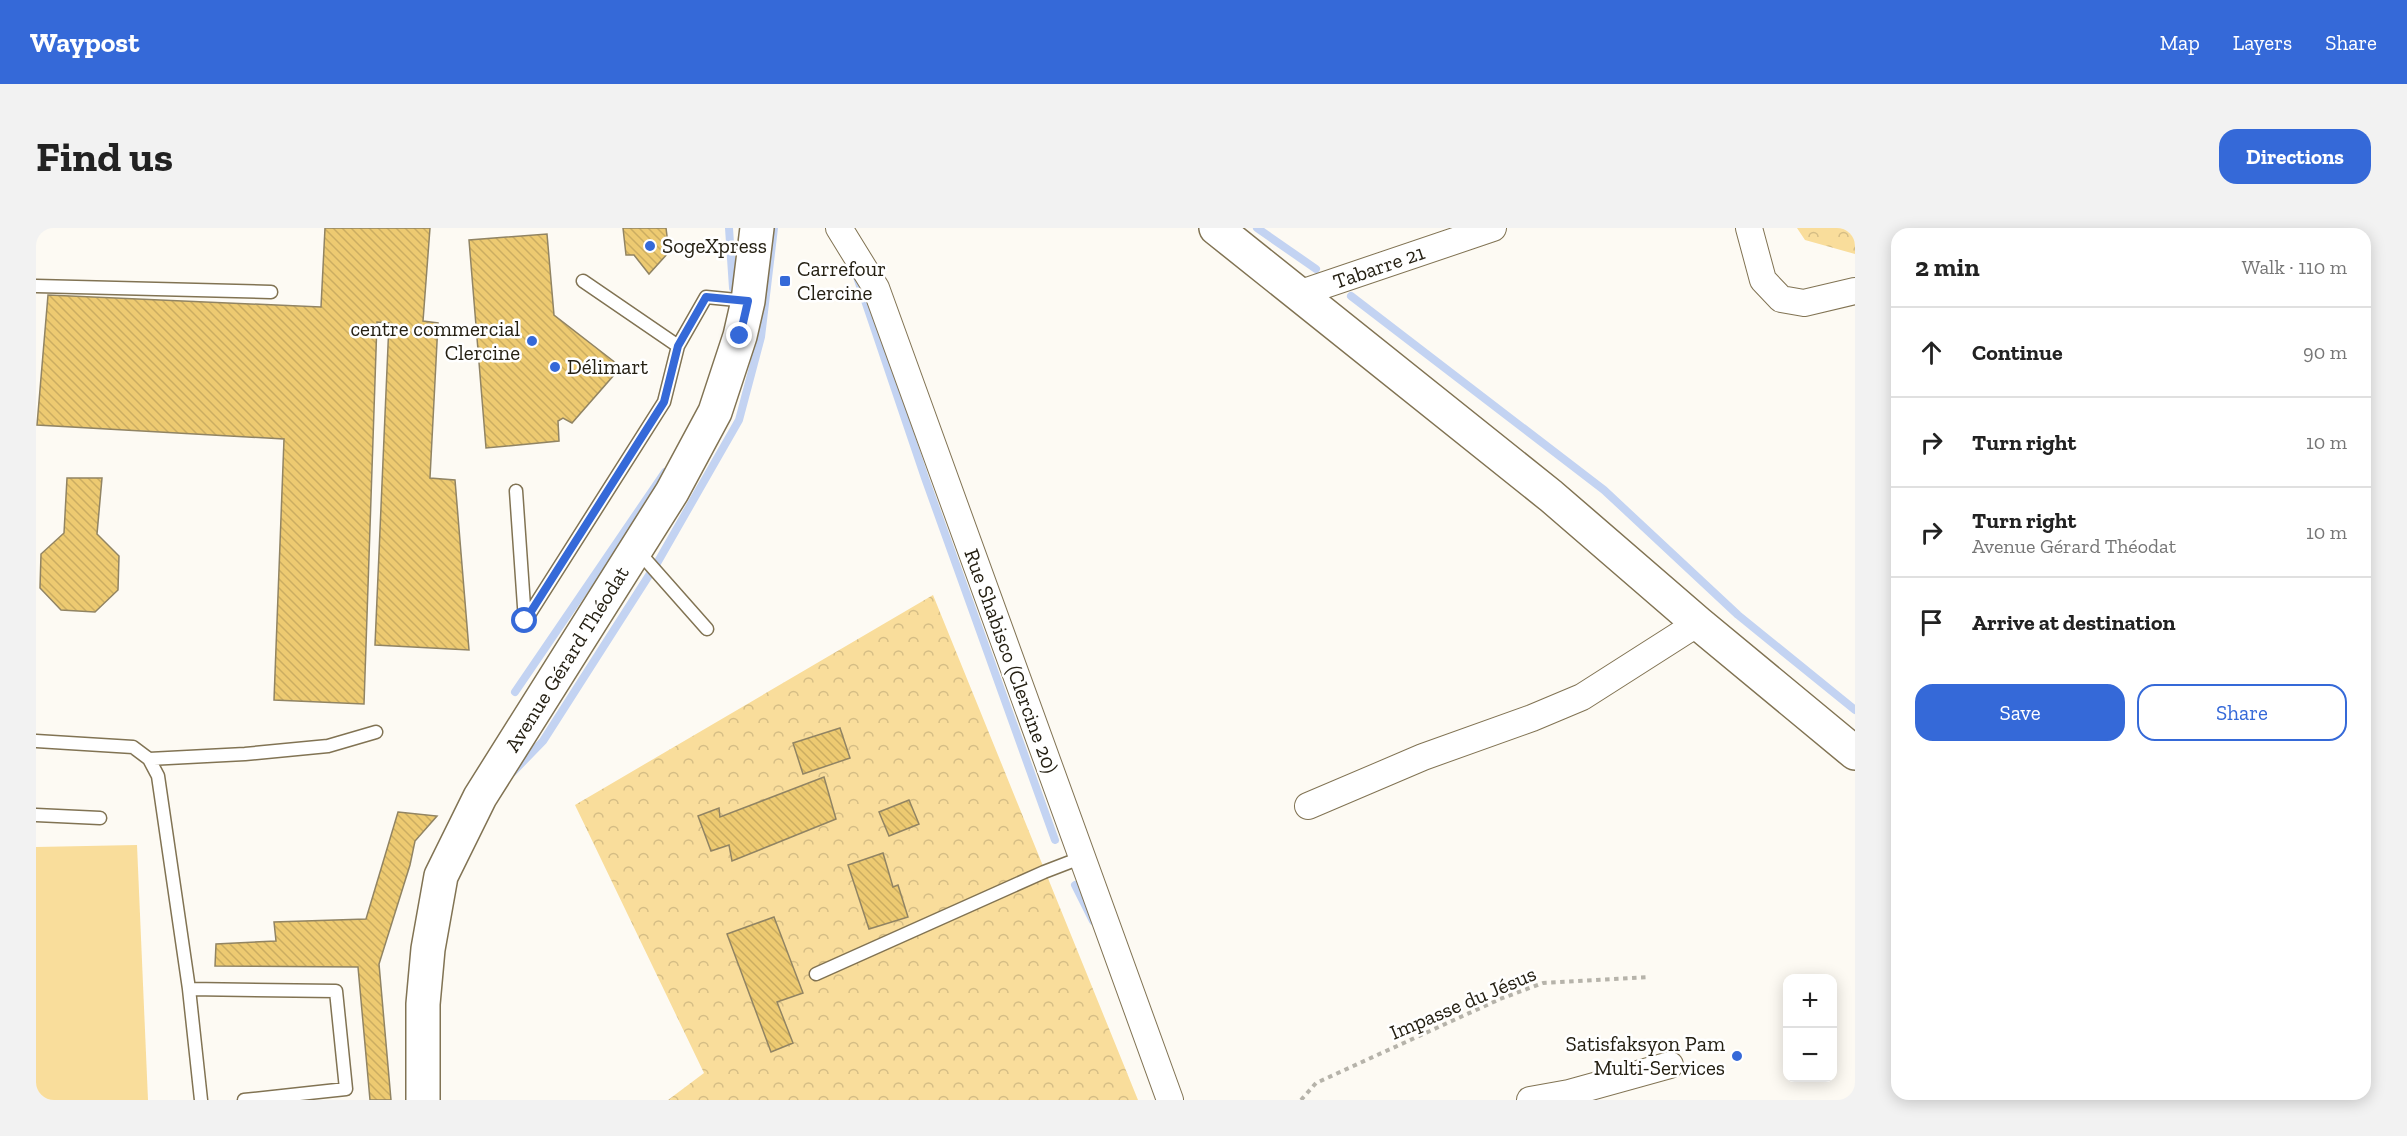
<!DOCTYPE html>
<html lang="en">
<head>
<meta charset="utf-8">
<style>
	:root { --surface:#fff; --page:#f2f2f2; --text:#222; --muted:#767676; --line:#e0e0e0; --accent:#3569d8 }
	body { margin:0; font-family:"Zilla Slab",serif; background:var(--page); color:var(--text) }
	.controls { position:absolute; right:18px; bottom:18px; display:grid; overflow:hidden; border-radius:12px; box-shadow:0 3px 15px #0003 }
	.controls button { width:54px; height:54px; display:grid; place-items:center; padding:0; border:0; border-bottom:2px solid var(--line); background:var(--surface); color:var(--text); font:30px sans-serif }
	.stop { position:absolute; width:18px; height:18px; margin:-14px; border:4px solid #3569d8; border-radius:50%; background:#fff }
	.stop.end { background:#3569d8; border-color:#fff; box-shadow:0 2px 6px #0008 }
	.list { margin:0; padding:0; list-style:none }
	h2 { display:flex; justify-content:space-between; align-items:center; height:78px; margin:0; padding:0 24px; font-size:26px }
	h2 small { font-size:20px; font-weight:400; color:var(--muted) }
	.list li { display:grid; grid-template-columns:39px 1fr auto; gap:18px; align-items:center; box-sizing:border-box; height:90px; padding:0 24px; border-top:2px solid var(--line) }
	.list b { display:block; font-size:22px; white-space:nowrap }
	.list p { margin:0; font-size:20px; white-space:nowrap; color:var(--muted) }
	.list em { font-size:20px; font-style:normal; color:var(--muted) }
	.actions { display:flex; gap:12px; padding:18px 24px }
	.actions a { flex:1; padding:14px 0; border:2px solid var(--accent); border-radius:18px; text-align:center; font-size:21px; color:var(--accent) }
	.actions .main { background:var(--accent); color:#fff }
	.icon { flex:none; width:33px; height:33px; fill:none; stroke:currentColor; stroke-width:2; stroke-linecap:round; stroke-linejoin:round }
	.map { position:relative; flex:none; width:1819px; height:872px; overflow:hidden; border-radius:18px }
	header { display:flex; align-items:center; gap:36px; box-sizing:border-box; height:84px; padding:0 30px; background:var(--accent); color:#fff }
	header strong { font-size:28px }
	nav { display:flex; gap:33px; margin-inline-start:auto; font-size:21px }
	.intro { display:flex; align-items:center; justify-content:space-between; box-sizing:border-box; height:144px; padding:0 36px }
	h1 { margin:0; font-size:42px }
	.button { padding:15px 27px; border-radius:18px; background:var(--accent); color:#fff; font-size:21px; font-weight:700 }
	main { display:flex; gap:36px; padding:0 36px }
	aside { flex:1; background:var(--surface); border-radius:18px; box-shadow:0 3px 15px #0003 }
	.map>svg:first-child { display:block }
</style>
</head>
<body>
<header>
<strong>Waypost</strong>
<nav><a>Map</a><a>Layers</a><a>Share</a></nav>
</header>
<div class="intro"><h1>Find us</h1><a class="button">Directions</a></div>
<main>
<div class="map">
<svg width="1819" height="872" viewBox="0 0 1819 872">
	<defs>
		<pattern id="forest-crowns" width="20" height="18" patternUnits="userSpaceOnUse" patternTransform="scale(1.5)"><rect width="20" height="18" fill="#f9dd9b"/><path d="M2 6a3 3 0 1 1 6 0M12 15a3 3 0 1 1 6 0" fill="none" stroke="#d5bd85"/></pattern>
		<pattern id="building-back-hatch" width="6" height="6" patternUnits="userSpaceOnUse" patternTransform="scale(1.5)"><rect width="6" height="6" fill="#edca71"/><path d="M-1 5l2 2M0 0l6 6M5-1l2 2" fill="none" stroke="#cbad61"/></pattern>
	</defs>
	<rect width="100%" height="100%" fill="#fdfaf3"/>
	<path fill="url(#forest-crowns)" d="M1761 0H1819V26L1769 12Z
		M897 367 1102 872H632L668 845 539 577Z"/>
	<path fill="#f9dd9b" d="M101 617 112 872H0V619Z"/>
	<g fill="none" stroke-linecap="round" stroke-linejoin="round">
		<path stroke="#c3d3f2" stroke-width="8" d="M693 0 697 60
			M1221 0 1280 41
			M821 49 889 250 1019 612
			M1315 68 1568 262 1702 387 1819 482
			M620 337 703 192 725 109 738 0
			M479 464 629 244
			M476 545 507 513 617 341
			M1039 657 1057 693"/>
	</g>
	<path fill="url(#building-back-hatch)" stroke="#918463" stroke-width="1.5" d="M289 0H394L387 93 402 95 394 250 419 252 433 422 339 417 353 95 341 94 328 476 238 472 248 211 1 197 12 67 285 79Z
		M587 0H630L633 24 613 46 598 27H590Z
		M511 6 518 87 585 139 536 195 527 190 522 193 523 213 450 220 433 12Z
		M31 250H66L61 306 83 328 82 362 59 384 25 382 4 360 5 326 28 305Z
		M804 500 814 530 767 546 757 515Z
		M788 549 800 591 696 633 693 617 675 623 662 588 683 580 684 589Z
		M873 572 883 596 853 608 843 584Z
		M362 584 401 588 379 613 374 637 343 736 355 872H334L322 739 179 738 180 716 240 713 238 694 330 691Z
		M847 625 857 659 862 657 872 689 833 701 812 637Z
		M738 689 767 765 741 774 757 815 735 824 691 706Z"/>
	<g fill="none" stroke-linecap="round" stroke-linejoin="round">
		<g stroke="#817353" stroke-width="15">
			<path id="lane" d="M547 53 642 118
				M0 58 235 64
				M480 263 489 393 628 174 642 118 670 69 711 73
				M602 323 671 401
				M0 513 97 519 113 531 122 548 153 761 165 872
				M113 531 209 526 292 518 340 504
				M0 587 64 590
				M780 746 1008 644 1047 629
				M153 761 300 763 310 861 208 872"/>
		</g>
		<g stroke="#817353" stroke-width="28">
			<path id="street" d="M803 0 840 60 1134 872
				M1713 0 1727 52 1745 71 1768 75 1819 63
				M1262 66 1457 0
				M1272 578 1387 529 1496 490 1546 469 1662 395
				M1494 872 1533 865 1634 837"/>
		</g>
		<g stroke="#817353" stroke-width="36">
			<path id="secondary" d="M1180 0 1515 268 1662 395 1819 525
				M387 872V776L392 721 405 648 444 569 636 264 679 184 704 108 712 73 721 0"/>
		</g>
		<path stroke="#b6b3aa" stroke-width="4" stroke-dasharray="4.5 4.5" stroke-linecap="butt" d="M1265 872 1280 855 1464 771 1507 755 1614 749"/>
		<use href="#lane" stroke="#fff" stroke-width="12"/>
		<use href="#street" stroke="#fff" stroke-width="26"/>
		<use href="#secondary" stroke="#fff" stroke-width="33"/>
	</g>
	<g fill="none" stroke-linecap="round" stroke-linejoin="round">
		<path stroke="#3569d8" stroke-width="8" d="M489 393 628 174 642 118 670 69 712 73 704 108"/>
	</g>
	<g fill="#3569d8" stroke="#fff" stroke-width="2">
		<circle cx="614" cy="18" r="6"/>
		<rect x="743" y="47" width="12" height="12" rx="3"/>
		<circle cx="496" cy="113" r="6"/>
		<circle cx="519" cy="139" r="6"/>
		<circle cx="1701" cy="828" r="6"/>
	</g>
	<g text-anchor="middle" stroke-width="5" stroke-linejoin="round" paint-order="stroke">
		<g font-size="21" fill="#252013" stroke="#fff" text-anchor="start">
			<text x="626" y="25">SogeXpress</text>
			<text x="761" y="48">Carrefour<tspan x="761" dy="24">Clercine</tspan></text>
			<text x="484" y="108" text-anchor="end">centre commercial<tspan x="484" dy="24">Clercine</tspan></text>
			<text x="531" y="146">Délimart</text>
			<text x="1689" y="823" text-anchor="end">Satisfaksyon Pam<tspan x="1689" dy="24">Multi-Services</tspan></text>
		</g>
		<g font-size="21" fill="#252013" stroke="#fff">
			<text transform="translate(1343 39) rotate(-19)" y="7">Tabarre 21</text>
			<text transform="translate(531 431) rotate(-58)" y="7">Avenue Gérard Théodat</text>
			<text transform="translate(975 433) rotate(70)" y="7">Rue Shabisco (Clercine 20)</text>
			<text transform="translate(1427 775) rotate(-23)" y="7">Impasse du Jésus</text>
		</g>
	</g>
</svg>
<div class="controls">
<button>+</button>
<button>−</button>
</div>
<div class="stop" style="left:489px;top:393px"></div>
<div class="stop end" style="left:704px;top:108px"></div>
</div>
<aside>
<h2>2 min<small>Walk · 110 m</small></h2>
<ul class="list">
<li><svg class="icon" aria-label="ahead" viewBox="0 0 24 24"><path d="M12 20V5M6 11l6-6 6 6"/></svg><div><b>Continue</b></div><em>90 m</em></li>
<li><svg class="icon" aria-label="right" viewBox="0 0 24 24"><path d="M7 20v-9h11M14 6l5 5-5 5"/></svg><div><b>Turn right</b></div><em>10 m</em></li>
<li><svg class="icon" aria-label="right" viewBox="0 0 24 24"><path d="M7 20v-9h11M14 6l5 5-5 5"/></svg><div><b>Turn right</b><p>Avenue Gérard Théodat</p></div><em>10 m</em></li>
<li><svg class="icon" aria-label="arrive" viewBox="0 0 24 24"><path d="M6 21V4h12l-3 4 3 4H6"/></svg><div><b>Arrive at destination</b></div></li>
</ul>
<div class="actions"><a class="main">Save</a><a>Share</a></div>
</aside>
</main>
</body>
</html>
